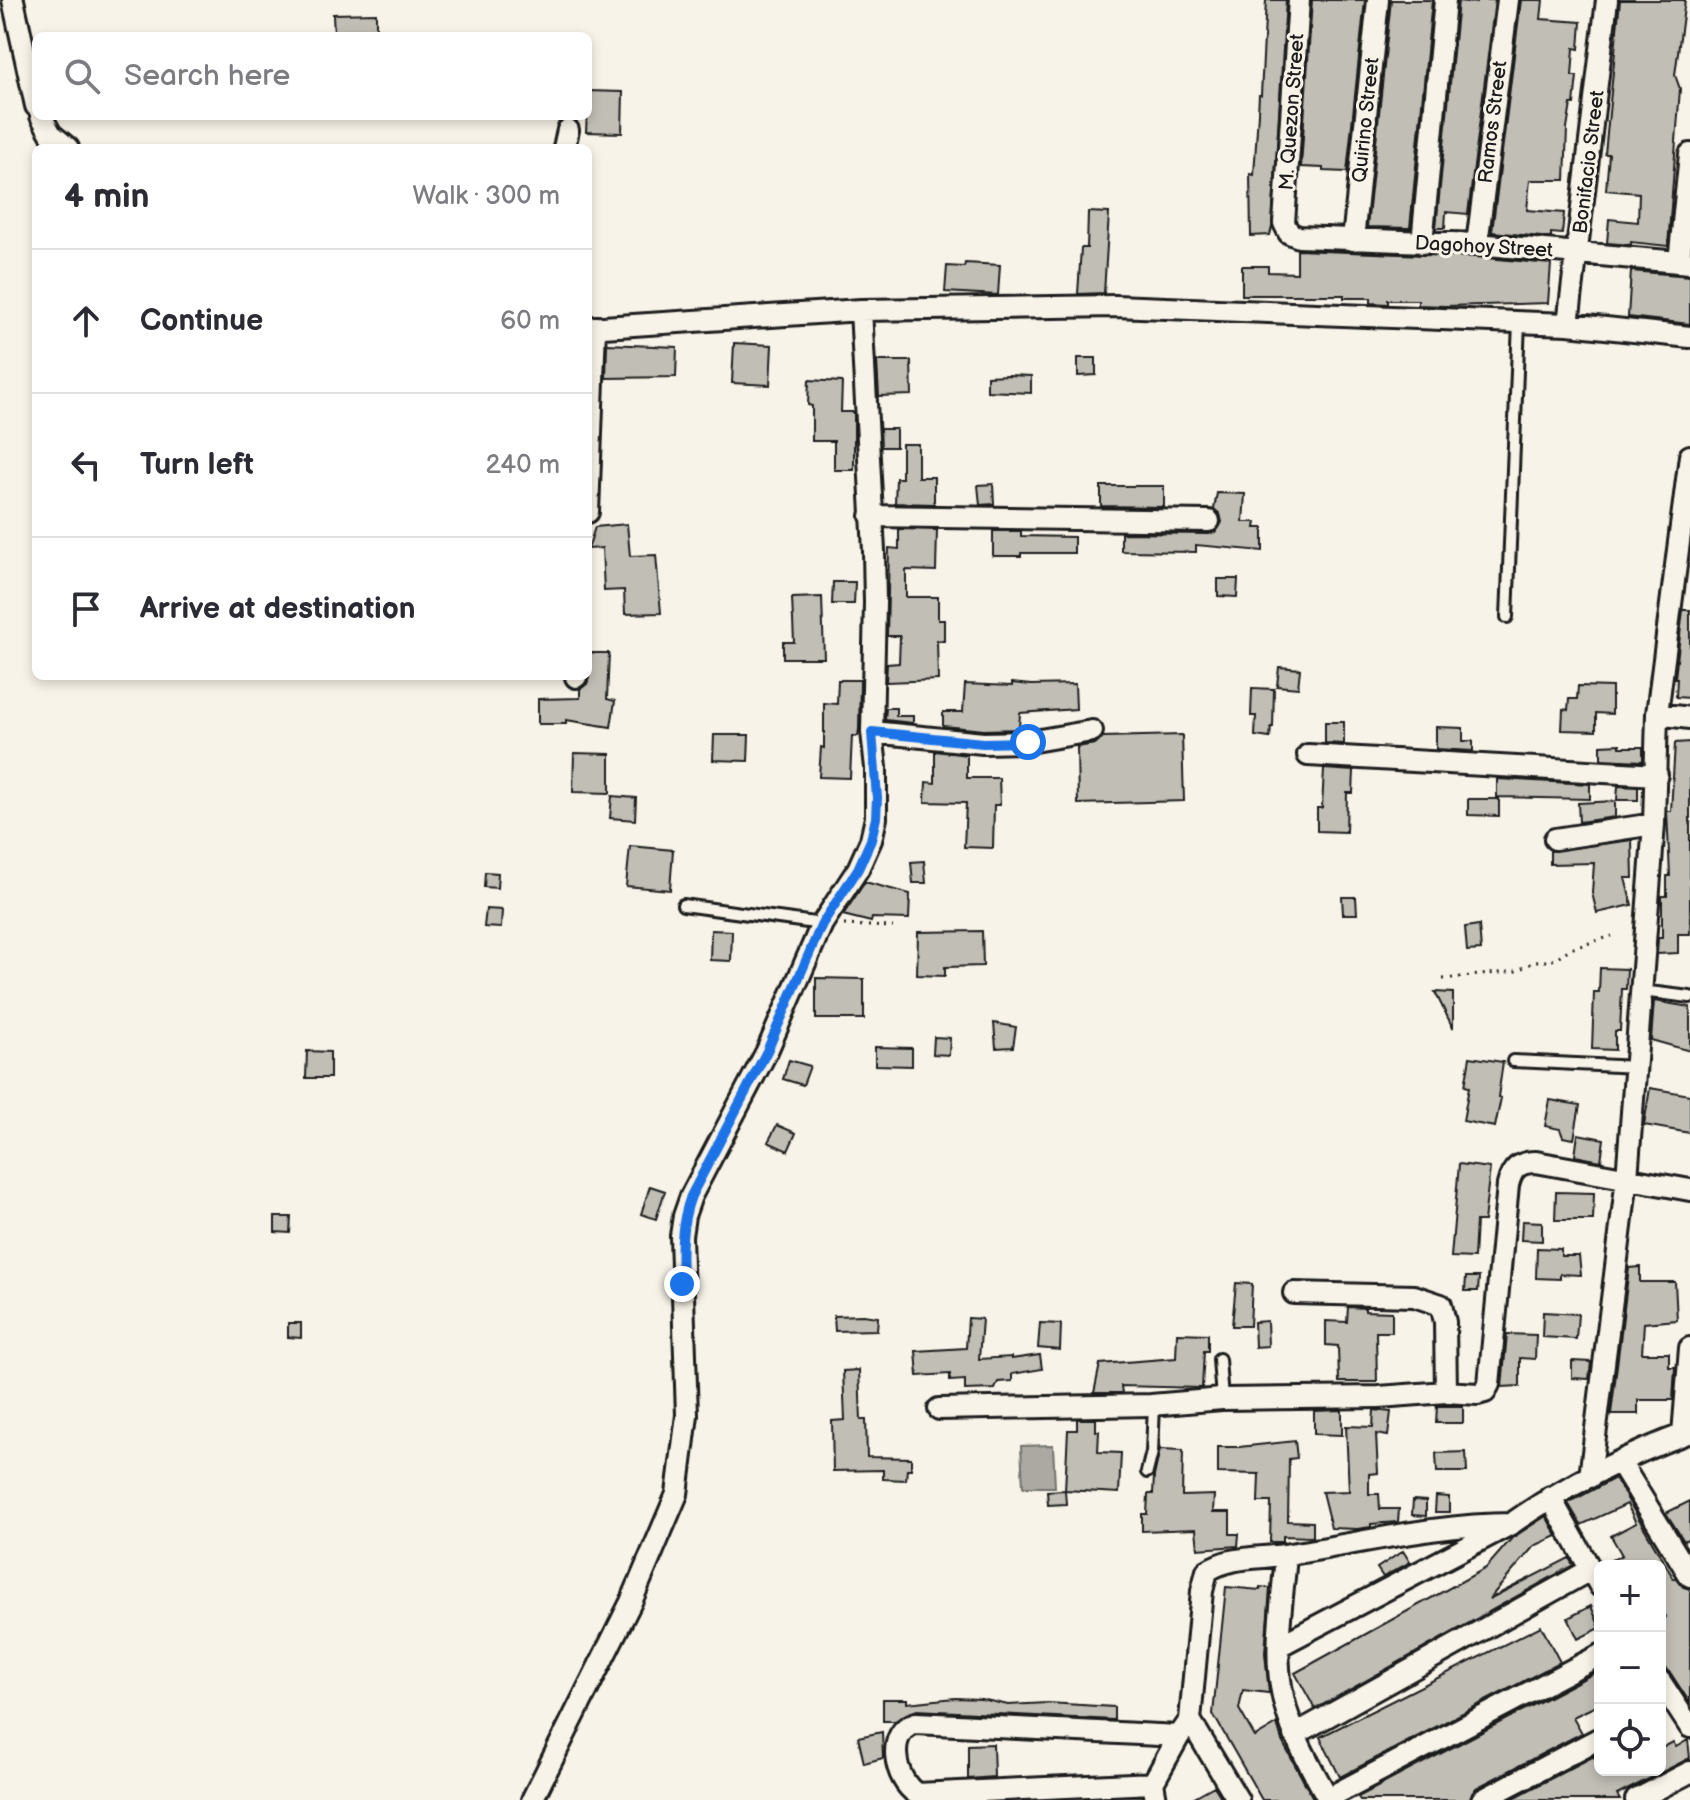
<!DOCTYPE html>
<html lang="en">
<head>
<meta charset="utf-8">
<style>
	:root { --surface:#fff; --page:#f7f7f7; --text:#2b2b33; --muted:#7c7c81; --line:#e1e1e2 }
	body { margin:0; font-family:"Balsamiq Sans",sans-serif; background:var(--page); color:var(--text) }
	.controls { position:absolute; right:24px; bottom:24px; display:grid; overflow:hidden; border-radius:12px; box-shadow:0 4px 12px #0003 }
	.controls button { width:72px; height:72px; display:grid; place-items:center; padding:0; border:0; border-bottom:2px solid var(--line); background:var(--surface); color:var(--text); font:40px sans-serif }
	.stop { position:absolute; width:24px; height:24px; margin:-18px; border:6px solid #1a73e8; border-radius:50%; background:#fff }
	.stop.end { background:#1a73e8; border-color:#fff; box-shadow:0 2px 8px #0008 }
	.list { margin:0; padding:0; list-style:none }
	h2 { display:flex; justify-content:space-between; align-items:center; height:104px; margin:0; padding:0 32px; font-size:34px }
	h2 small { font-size:26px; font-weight:400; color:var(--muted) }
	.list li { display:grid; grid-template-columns:52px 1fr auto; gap:24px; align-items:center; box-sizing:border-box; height:144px; padding:0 32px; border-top:2px solid var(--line) }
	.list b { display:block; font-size:30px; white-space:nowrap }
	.list em { font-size:26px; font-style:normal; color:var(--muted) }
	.icon { flex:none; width:44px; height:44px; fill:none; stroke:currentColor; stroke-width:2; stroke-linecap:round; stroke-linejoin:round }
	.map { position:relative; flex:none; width:1690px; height:1800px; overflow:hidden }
	.search { position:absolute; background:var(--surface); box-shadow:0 4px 12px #0003; left:32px; top:32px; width:560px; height:88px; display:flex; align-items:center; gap:20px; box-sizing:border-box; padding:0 28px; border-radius:12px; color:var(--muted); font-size:30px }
	.panel { position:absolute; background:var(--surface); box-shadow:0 4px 12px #0003; left:32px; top:144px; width:560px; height:536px; border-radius:12px }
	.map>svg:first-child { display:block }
</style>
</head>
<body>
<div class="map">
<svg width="1690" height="1800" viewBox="0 0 1690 1800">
	<rect width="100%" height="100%" fill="#f7f3e8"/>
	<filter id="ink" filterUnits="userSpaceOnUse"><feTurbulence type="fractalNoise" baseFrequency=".0125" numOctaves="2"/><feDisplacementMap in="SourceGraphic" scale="16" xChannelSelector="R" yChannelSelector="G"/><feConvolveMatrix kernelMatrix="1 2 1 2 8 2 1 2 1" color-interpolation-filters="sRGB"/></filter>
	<g filter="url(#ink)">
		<path fill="#aca9a2" stroke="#72716c" stroke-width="2" d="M1053 1445 1055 1487H1023L1021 1446Z"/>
		<path fill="#c0beb5" stroke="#1c1c1c" stroke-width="2" d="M1266 0H1286L1272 227 1270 235 1251 236 1250 174 1254 175 1258 113 1259 95H1261Z
			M1312 0H1365L1347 172 1323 171V168L1301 167Z
			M1391 0H1432L1410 228 1367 227Z
			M1476 0H1495L1468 214 1446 212 1445 228H1436L1458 1 1476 3Z
			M1521 0H1543L1541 19 1581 22 1579 49 1574 48 1572 76H1577L1574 104H1571L1567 129 1565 180H1530L1527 210 1564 213 1562 234 1551 233V238L1492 232Z
			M1620 0H1685L1675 75 1680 89 1668 246 1631 242V245L1607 243 1609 219 1638 222 1639 193 1606 190 1609 154H1605Z
			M376 13V36H334L333 14Z
			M588 91 623 92 622 133 586 132Z
			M1088 212 1109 213 1104 293 1078 294 1081 248H1087Z
			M1297 250 1476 257 1551 264 1548 303 1445 306 1418 305V300H1388V304L1371 303V298H1344V295H1242V266H1268V272L1297 273Z
			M965 263 1000 265 998 295 945 292 947 266 964 267Z
			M1631 271 1690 276V324L1628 317Z
			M734 343 772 345 770 385 732 383Z
			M607 344 677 347 676 377 606 378Z
			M1078 358H1096V375L1078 376Z
			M877 361H911L912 395 879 396Z
			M1008 375 1031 376V393L987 391V376Z
			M809 380 842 382 841 412H854V470H834V441H812V406L808 405Z
			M880 429H896V447H881Z
			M902 444H918V477H934V504L895 503 896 478H902Z
			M993 484 994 504 980 505 978 485Z
			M1101 486H1164V507L1101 506Z
			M1217 493 1245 494 1243 522H1256L1255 528H1263V551L1196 545V552L1121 551V533L1209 534 1216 532 1222 522 1220 514 1214 509Z
			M627 524 630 556 656 555 661 613 625 614 624 590 604 591 602 548 588 549 595 527Z
			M899 529 937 530 936 571 906 570V597H938V620H944V641H937L938 680 886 682 887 664 899 663 900 636H887L889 548 899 549Z
			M993 531H1021V536L1074 537V553H1021V556H993Z
			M1218 579H1238L1237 597 1218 596Z
			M833 582H855L854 604H832Z
			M822 597 824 658H783V642H794L792 598Z
			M1683 610H1690V698L1676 697 1677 678H1675Z
			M588 653H609L607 699 615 701 611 727 566 720V724H538V699L580 698V689L587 684 589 678Z
			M1279 667 1300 669 1298 688 1277 686Z
			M838 680H860L859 729 858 736H852L850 778 819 777 821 747 824 748V703L837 704Z
			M1012 683 1031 685 1075 684 1076 709 1020 713 1019 729 984 730 943 726V712H963L965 684 1012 686Z
			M1578 686 1612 687V714L1596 713V731L1562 730 1563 709 1568 710 1569 699H1577Z
			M1252 688 1274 689 1273 727H1271L1270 738 1255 736 1256 716H1251Z
			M886 708H896V716H913V723L885 720Z
			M1325 722H1344V744L1325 743Z
			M1436 727 1463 728V741H1473V751L1436 749Z
			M714 735H749L748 761 713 760Z
			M1182 735 1184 801 1078 804 1077 747 1095 744 1103 737Z
			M1690 742V934H1678V953L1657 954 1658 938H1662V896H1667V876H1670L1667 811H1671L1675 743Z
			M1620 744V747H1643V761L1601 759V745Z
			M935 751 967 755V778H999L1000 805H994L993 848 964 847 966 803 925 802 926 782 935 783Z
			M574 753 610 754V793L573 792Z
			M1324 769 1354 771 1353 793H1347L1346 832 1317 831V808H1322Z
			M1497 779 1590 784V799L1497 797Z
			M1618 786 1638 787V800H1617Z
			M612 796 636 798 635 820 610 818Z
			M1468 799H1499V816L1468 815Z
			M1615 801V817L1579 822 1578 803Z
			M1632 840 1633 878H1625L1632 905 1597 913 1592 893 1594 863 1550 864V851Z
			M630 846 673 850 670 890 626 886Z
			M924 861 926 883H913L911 862Z
			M485 872 498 873 497 888 484 887Z
			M865 882 910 894 909 919 872 918 871 922 843 915Z
			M1342 897H1356L1357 914H1343Z
			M486 909 502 910 501 928 484 927Z
			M1479 925 1481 950 1467 951 1465 927Z
			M711 930 732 931 731 961 710 960Z
			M982 931 983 966 945 967V976L917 975 918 932Z
			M1600 968 1627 969 1626 989H1622L1620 1031H1615V1050L1592 1049 1594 992H1599Z
			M816 978 864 979V1019H816Z
			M1435 992 1453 993V1028Z
			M1654 1001 1690 1007V1051L1651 1040Z
			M994 1023 1016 1027 1013 1047 996 1048Z
			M934 1037 950 1038 949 1055 933 1054Z
			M875 1047 912 1048V1066L875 1065Z
			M307 1051 330 1052V1078H306Z
			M1470 1057 1503 1062 1498 1097 1501 1098 1495 1127 1463 1121 1469 1087 1465 1086Z
			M789 1060 810 1066 803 1085 783 1079Z
			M1650 1088 1690 1095V1133L1644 1125Z
			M1550 1100 1580 1105 1574 1139 1563 1137 1560 1129 1545 1126Z
			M777 1125 796 1133 788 1151 768 1142Z
			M1578 1134 1604 1139 1601 1161 1575 1156Z
			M1459 1164 1490 1168 1484 1221H1476L1474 1258 1451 1257Z
			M650 1186 665 1191 656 1219 641 1214Z
			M1556 1192 1594 1193 1593 1220H1555Z
			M275 1217H291L290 1233 275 1232Z
			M1522 1221 1542 1222V1241L1521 1240Z
			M1537 1248 1561 1249V1256H1579L1581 1275 1560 1274V1279L1536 1278Z
			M1640 1267V1282H1675L1677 1320 1644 1323 1642 1353H1669V1367H1675L1673 1400H1638V1414H1611L1629 1268Z
			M1466 1277H1479L1478 1291H1465Z
			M1236 1283 1252 1284 1250 1326H1232Z
			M1348 1307 1365 1308V1311L1392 1312V1332H1376L1377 1382H1339L1338 1346 1326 1345V1321L1347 1322Z
			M1543 1312 1578 1314 1576 1339 1542 1337Z
			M863 1315 878 1317 877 1330 835 1331 834 1316Z
			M968 1318 982 1319 979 1359 1011 1357V1359L1040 1355 1042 1369 1012 1374V1381L998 1382 995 1389 965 1390V1380L950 1381V1374L918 1376 916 1351 966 1348Z
			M1267 1321 1268 1346 1255 1347 1254 1322Z
			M288 1323H301V1338L288 1337Z
			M1040 1323 1061 1324 1060 1350 1038 1348Z
			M1177 1333 1208 1334V1351H1204L1202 1388 1121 1386 1122 1393H1094L1100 1364 1176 1358Z
			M1507 1334 1536 1335 1535 1359 1520 1358V1386L1502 1387Z
			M1572 1361 1591 1362 1589 1379 1572 1378Z
			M859 1370 861 1420H866L867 1457 911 1458V1469H907L906 1480 883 1479V1470L833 1471 832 1421 845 1420 843 1371Z
			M1437 1406H1463V1423H1436Z
			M1342 1410V1435L1314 1434V1411Z
			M1374 1410 1391 1412 1388 1436 1376 1434 1378 1473 1369 1474V1494H1379L1380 1509H1399L1398 1522 1371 1524V1527L1357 1529 1331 1528 1322 1492 1349 1491 1346 1426 1373 1427Z
			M1077 1419H1096V1431H1099L1098 1452 1121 1453 1119 1493 1065 1490 1068 1430H1077Z
			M1295 1441 1297 1458 1289 1459 1288 1521 1313 1522V1537L1283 1536V1542H1270L1271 1502H1258L1259 1474 1218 1473V1447H1239Z
			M1160 1449 1183 1450 1182 1496 1214 1495 1213 1512H1230V1534H1239L1238 1546 1198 1549 1196 1529 1142 1531V1514H1147L1148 1494H1153L1154 1476Z
			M1466 1452 1467 1472H1437L1436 1453Z
			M1615 1478 1674 1579 1676 1578 1683 1587 1690 1589V1703L1671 1674 1660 1664V1620L1665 1617 1660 1608V1566L1603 1564 1622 1555 1611 1536 1636 1523 1627 1504 1581 1525 1568 1503Z
			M1065 1490 1066 1504 1048 1505 1047 1491Z
			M1436 1496 1449 1497V1512H1435Z
			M1413 1500 1426 1501V1516L1412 1515Z
			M1690 1501V1538L1684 1541 1666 1513Z
			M1546 1516 1557 1536 1534 1546 1489 1599 1569 1558 1573 1565 1315 1709 1295 1673 1486 1568 1512 1538Z
			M1403 1551 1410 1562 1383 1577 1377 1568Z
			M1226 1587 1260 1590V1587L1270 1588 1265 1653 1269 1693 1243 1690 1239 1709 1255 1737 1277 1724 1282 1741 1314 1800H1262L1213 1714Z
			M1591 1606 1600 1628 1578 1639 1568 1618Z
			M1541 1626 1560 1662 1340 1777 1320 1737Z
			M1600 1670V1704L1573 1717 1582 1733 1476 1788 1469 1800H1360L1358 1797Z
			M955 1698 981 1699 1008 1705 1048 1703 1114 1707V1720L917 1710 895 1721H883V1699H907V1703Z
			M882 1732 883 1758 864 1763 858 1737Z
			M1688 1740 1690 1758 1617 1795 1620 1800H1510L1594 1756 1595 1759 1600 1756V1770H1660V1749L1673 1742 1676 1747Z
			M993 1744 994 1777 968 1779V1745Z
			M1214 1786 1223 1800H1189Z"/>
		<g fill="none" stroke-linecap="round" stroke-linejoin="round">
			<g stroke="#1c1c1c" stroke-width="16">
				<path id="lane" d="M1507 617 1519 322
					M683 905 822 924
					M1641 991 1690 997
					M1513 1061 1637 1067
					M1219 1359 1222 1399
					M1147 1472 1152 1452 1154 1405"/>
			</g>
			<g stroke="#1c1c1c" stroke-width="26">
				<path id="street" d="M13 0 36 106
					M1299 0 1284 223 1289 233 1299 237 1477 244 1690 263
					M41 116 51 134 68 148
					M564 148 568 130
					M1353 240 1378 0
					M1422 243 1445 0
					M1477 244 1508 0
					M1679 262 1690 154
					M1568 324 1607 0
					M588 328 861 310 1115 306 1568 324 1690 337
					M588 512 595 327
					M871 516 1209 521
					M576 677V676
					M1657 714 1690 718
					M872 732 983 743 1028 742 1092 731
					M1308 755 1657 775
					M1555 839 1654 824
					M1294 1293 1414 1296 1441 1305 1445 1322 1446 1392
					M939 1409 1151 1405 1222 1399 1379 1397 1446 1392 1478 1394 1485 1392 1489 1384 1508 1185C1512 1168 1519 1162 1536 1162L1690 1190
					M1683 1434 1690 1348
					M1620 1462 1690 1576
					M1590 1477 1627 1178 1654 824 1657 714 1690 456
					M1550 1497 1600 1586
					M1286 1555C1283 1597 1274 1644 1281 1686 1287 1727 1309 1764 1329 1800
					M1279 1646 1511 1524C1565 1486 1627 1455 1690 1432
					M1660 1681 1690 1727
					M1294 1735 1590 1570
					M1153 1783 917 1794C894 1780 885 1731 916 1723L1179 1736 1190 1720
					M1328 1798 1600 1655
					M532 1800 631 1602 677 1494 687 1415 681 1236 684 1216 691 1196 767 1051 822 924 858 869 871 840 876 818V768L872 732 875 603 874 551 861 310
					M1156 1800 1153 1783 1179 1736
					M1238 1800 1190 1720 1202 1591 1207 1571C1231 1555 1262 1559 1290 1554 1363 1543 1437 1524 1511 1524
					M1482 1800 1600 1738
					M1636 1800 1690 1772"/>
			</g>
			<path stroke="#1c1c1c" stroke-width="3" stroke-dasharray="2 6" stroke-linecap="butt" d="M844 925 893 927
				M1443 979 1516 971 1536 961H1551L1570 949 1612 936"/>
			<use href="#lane" stroke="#f7f3e8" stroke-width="10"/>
			<use href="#street" stroke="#f7f3e8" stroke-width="20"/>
		</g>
	</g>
	<g fill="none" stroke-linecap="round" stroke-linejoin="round" filter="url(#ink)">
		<path stroke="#1a73e8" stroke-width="10" d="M682 1284C681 1253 680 1225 691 1196L767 1051 822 924 858 869 871 840 876 818 877 798 872 732 983 743 1028 742"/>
	</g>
	<g text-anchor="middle" stroke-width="6" stroke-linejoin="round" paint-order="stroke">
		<g font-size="20" fill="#1c1c1c" stroke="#f7f3e8">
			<text transform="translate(1291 112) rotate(-86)" y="7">M. Quezon Street</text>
			<text transform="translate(1365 120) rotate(-84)" y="7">Quirino Street</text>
			<text transform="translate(1492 122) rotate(-83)" y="7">Ramos Street</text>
			<text transform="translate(1588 162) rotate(-83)" y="7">Bonifacio Street</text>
			<text transform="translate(1484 246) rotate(3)" y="7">Dagohoy Street</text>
		</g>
	</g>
</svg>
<div class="controls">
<button>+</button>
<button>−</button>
<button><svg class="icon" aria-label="locate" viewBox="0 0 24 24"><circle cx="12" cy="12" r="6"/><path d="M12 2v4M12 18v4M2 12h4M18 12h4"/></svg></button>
</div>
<div class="stop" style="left:1028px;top:742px"></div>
<div class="stop end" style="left:682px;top:1284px"></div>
<div class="search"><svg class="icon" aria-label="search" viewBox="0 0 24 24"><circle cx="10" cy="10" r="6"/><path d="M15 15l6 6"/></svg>Search here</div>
<section class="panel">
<h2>4 min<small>Walk · 300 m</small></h2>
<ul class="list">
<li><svg class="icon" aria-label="ahead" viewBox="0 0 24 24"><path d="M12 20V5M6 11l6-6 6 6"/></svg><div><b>Continue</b></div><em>60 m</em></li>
<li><svg class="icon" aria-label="left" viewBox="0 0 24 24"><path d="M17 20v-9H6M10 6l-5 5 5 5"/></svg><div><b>Turn left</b></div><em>240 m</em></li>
<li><svg class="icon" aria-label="arrive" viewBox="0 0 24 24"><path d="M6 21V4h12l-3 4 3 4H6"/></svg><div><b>Arrive at destination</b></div></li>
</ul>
</section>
</div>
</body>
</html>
